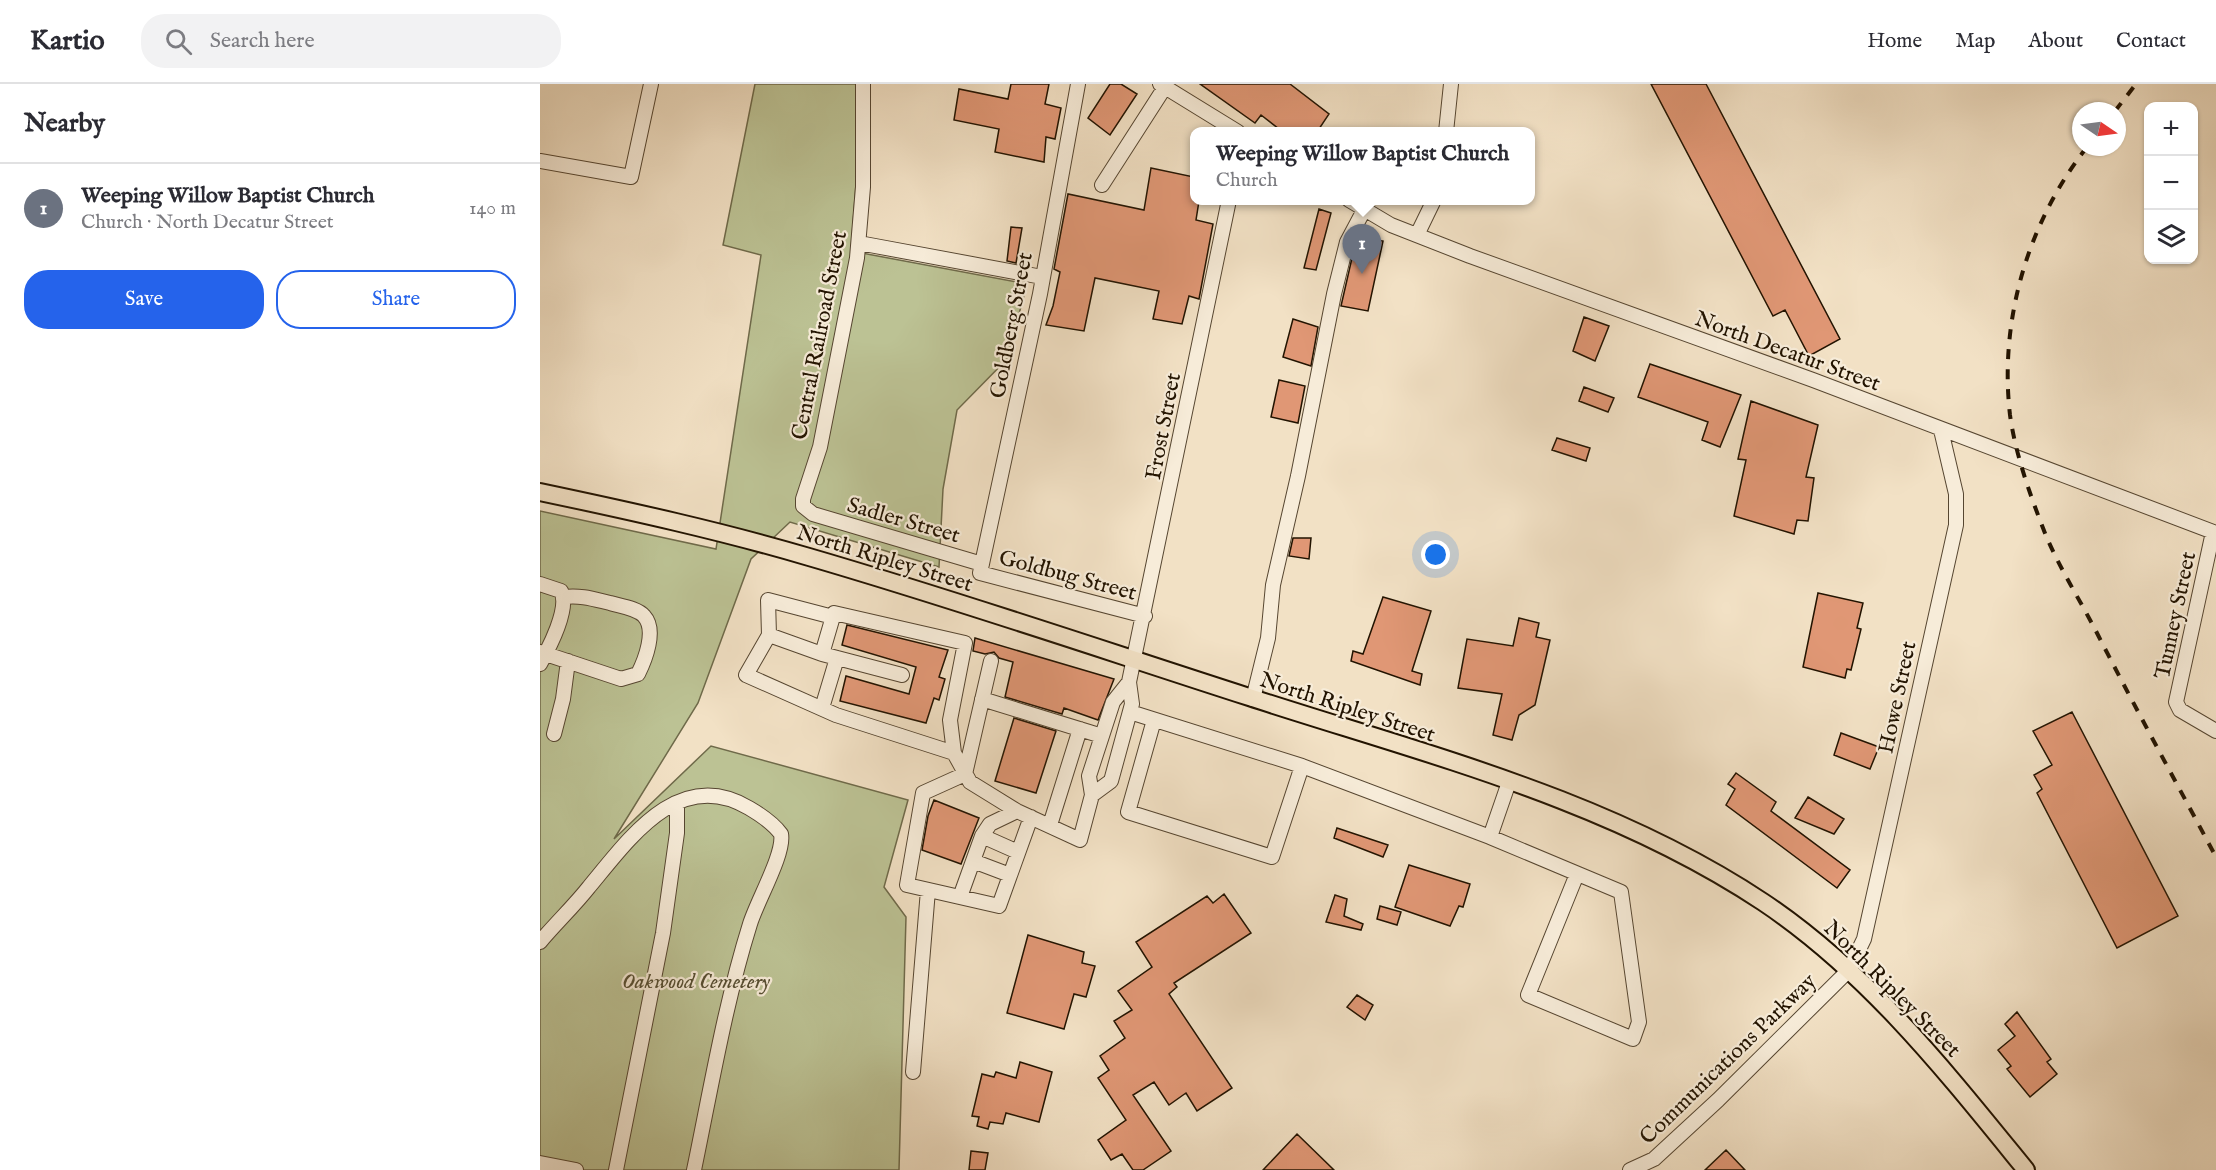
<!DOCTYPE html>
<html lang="en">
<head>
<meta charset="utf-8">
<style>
	:root { --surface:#fff; --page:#f2f2f3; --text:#2b2b33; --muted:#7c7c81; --line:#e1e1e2; --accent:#2563eb }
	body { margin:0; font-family:"IM FELL English",serif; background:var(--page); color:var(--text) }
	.controls { position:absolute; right:18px; top:18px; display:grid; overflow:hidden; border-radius:12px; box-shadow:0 2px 4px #0004 }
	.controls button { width:54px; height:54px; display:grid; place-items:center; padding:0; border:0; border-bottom:2px solid var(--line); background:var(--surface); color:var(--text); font:30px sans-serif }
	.compass { position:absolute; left:1532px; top:18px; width:54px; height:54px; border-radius:50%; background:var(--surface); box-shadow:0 2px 4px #0004; rotate:103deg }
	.you { position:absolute; left:896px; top:471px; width:21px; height:21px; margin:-15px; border:4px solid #fff; border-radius:50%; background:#1a73e8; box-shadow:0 0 0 9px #1a73e833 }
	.badge { display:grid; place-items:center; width:39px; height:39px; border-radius:50%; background:var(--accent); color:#fff; font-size:20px; font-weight:700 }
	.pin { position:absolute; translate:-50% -50px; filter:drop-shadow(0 2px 3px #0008) }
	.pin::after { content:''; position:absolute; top:32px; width:21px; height:18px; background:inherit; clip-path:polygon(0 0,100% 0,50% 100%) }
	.popup { position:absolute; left:650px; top:43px; width:345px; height:78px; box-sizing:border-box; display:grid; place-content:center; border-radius:12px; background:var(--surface); filter:drop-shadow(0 2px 4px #0005); font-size:20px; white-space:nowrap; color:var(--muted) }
	.popup b { font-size:22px; color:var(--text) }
	.popup::after { content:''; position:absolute; left:50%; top:100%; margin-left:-12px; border:12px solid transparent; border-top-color:var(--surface) }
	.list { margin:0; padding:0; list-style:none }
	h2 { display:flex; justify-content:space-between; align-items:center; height:78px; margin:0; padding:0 24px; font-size:26px }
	h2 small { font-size:20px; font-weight:400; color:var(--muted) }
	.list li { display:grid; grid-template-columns:39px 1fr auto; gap:18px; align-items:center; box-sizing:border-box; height:90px; padding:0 24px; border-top:2px solid var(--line) }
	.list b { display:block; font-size:22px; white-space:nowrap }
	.list p { margin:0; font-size:20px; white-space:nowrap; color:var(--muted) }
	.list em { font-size:20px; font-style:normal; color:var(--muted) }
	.actions { display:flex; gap:12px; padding:18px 24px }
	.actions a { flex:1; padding:14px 0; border:2px solid var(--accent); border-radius:24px; text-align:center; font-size:21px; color:var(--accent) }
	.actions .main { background:var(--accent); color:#fff }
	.icon { flex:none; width:33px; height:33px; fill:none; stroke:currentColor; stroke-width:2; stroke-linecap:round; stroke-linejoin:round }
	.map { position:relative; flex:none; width:1676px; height:1086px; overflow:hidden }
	header { display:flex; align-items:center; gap:36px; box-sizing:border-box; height:84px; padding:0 30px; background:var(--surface); border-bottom:2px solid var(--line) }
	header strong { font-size:28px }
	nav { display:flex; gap:33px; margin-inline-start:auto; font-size:21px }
	.search { width:420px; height:54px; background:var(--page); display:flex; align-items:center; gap:15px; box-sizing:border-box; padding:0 21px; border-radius:24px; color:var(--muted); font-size:22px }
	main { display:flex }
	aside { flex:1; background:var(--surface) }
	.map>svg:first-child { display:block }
</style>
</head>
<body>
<header>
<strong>Kartio</strong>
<div class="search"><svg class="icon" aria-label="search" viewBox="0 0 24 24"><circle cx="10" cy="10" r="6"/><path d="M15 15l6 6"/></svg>Search here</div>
<nav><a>Home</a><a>Map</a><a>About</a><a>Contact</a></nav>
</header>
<main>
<aside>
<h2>Nearby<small></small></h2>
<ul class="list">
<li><span class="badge" style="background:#6b7280">1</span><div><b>Weeping Willow Baptist Church</b><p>Church · North Decatur Street</p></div><em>140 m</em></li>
</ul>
<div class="actions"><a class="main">Save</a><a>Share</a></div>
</aside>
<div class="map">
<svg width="1676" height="1086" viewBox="0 0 1676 1086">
	<rect width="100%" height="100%" fill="#f2e1c5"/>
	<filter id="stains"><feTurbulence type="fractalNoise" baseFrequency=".00333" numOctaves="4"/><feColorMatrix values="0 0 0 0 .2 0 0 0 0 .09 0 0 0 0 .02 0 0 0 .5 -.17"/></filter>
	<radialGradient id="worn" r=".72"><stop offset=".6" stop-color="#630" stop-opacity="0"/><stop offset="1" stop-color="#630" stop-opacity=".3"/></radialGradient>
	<path fill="#bcc294" stroke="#6f6a4a" stroke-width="1.5" d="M215 0H319L318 73 311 167 487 200 467 275 417 326 403 405 399 483 250 438 211 475 158 619 74 755 171 662 368 716 344 803 366 833 359 1086H0V427L176 465 221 171 183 161Z"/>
	<path fill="#e09775" stroke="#221300" stroke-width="1.5" d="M471 0H509L505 20 521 24 515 55 506 53 504 78 455 68 459 45 414 36 419 5 468 15Z
		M570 0H581L597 10 570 51 548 34Z
		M660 0H750L789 30 777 48H743L721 31 715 39Z
		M1111 0H1166L1300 255 1269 272 1245 226 1233 232Z
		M611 84 654 93V117H659L656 136 673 140 659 215 649 212 642 240 613 235 619 207 555 194 544 247 506 241 513 222 520 188 514 185 528 110 604 126Z
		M779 125 791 129 776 186 764 184Z
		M471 143 482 144 476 179 467 177Z
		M820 153 843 157 828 227 801 222 815 161Z
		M1044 233 1069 242 1055 277 1033 267Z
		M753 235 778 243 771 282 743 273Z
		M1110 280 1201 311 1180 363 1162 356 1168 338 1098 313Z
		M739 296 765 302 758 339 731 333Z
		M1044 303 1074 314 1068 328 1039 317Z
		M1211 317 1278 341 1266 393 1274 394 1268 437 1257 436 1254 450 1194 432 1206 376 1198 375Z
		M1017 354 1050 364 1046 377 1012 366Z
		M753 454H771L769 475 749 472Z
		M1278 509 1323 519 1317 544 1321 545 1311 586 1307 585 1305 594 1263 583Z
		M843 513 891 527 872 587 882 590 880 601 811 577 813 567 823 570Z
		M979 534 999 539 996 553 1010 556 995 621 979 631 972 656 953 651 962 610 918 604 927 555 973 562Z
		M307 541 408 566 399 593 405 595 399 616 394 614 386 639 300 617 306 592 369 610 376 583 302 561Z
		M435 554 574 595 558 636 524 624 522 630 465 613 473 578 459 574 454 568 445 570 433 567Z
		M1532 628 1638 832 1577 864 1497 709 1502 705 1494 691 1512 681 1493 647Z
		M474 634 516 647 496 709 455 697Z
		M1301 649 1339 663 1330 685 1294 671Z
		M1196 689 1236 718 1231 727 1310 786 1297 804 1186 721 1195 705 1188 700Z
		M1268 713 1304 735 1294 750 1255 734Z
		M394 716 439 734 421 780 382 766 388 732Z
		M797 744 848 761 843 773 794 754Z
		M869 781 930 800 923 823 919 822 910 842 855 823Z
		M684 810 711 849 634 899 637 903 629 910 692 1004 657 1027 646 1009 629 1021 614 998 593 1011 631 1067 603 1086H593L582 1070 571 1076 558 1056 586 1036 558 994 569 986 560 972 585 954 574 937 592 926 578 907 612 883 596 858 667 812 673 819Z
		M795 811 807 815 804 832 823 840 821 846 786 838Z
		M840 822 861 828 857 841 837 835Z
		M488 851 544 868 542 879 555 882 546 913 534 910 524 945 467 929Z
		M817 911 833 921 825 936 807 923Z
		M1477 928 1511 975 1507 978 1517 990 1490 1013 1467 985 1471 982 1458 966 1475 952 1465 940Z
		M480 978 512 988 499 1038 466 1029 463 1040 450 1038 448 1045 437 1042 439 1033 432 1032 442 990 454 993 456 988 476 994Z
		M757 1050 794 1086H723Z
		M1186 1066 1205 1086H1165Z
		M431 1067 448 1069 445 1086H429Z"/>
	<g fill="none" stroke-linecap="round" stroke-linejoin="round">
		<g stroke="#564631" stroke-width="16">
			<path id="minor" d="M323 0V103L317 174 280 363 263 415V422L273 430 442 480
				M538 0 500 210 440 489 605 532
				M620 0 698 48
				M906 48 911 0
				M0 77 91 93 111 0
				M562 101 625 3
				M809 116 851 141 930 172 1273 296 1676 449
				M877 151 894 116
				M319 159 502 193
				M1673 448 1636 618 1640 626 1676 647
				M0 500 21 507C30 524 9 564 0 580
				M229 551 206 591 296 631 414 669
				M0 568 81 595 98 590C105 576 117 546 104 532 97 524 80 522 70 519 53 515 41 511 24 513
				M282 570 229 551 228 516 293 533
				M451 577 425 690 383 709 367 801 459 822 491 733
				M362 591 282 570 294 529 425 559 410 636 414 669 430 698 477 727 540 756 552 711
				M589 598 573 618 549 692 552 711 571 697 592 620 589 598 689 116
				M442 615 562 652
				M713 615 728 554 733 501 758 392 794 210 807 158 824 126
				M282 624 297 574
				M590 628 762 682 950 753 969 698
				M614 636 588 728 732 773 762 682
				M14 650 23 615 28 577
				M510 741 540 645
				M442 752 478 768
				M950 753 1081 808 1099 938 1093 955 988 911 1037 790
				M433 777 470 791
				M420 813 442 752 450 740 477 727
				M0 858C16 839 34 822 49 803 89 755 139 682 209 724 221 731 233 739 241 750 245 769 217 817 210 840 185 920 171 1004 154 1086
				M373 988 388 806
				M0 1079 36 1086
				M76 1086 123 849 137 749V720
				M1090 1086 1114 1075 1178 1016 1309 886 1324 855 1416 441V410L1401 346"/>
		</g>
		<g stroke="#221300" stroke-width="20">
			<path id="major" d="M0 408C90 427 181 447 269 473 417 516 563 566 709 613 884 670 1068 715 1223 818 1328 888 1407 989 1486 1086"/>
		</g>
		<use href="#minor" stroke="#f7ecd9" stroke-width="14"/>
		<use href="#major" stroke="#f2e1c5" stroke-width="16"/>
		<path stroke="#221300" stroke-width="4" stroke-dasharray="10 10" stroke-linecap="butt" d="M1575 27 1596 0
			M1547 63C1488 138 1459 236 1470 331 1475 368 1489 408 1503 444 1517 481 1541 517 1559 553 1597 627 1637 700 1676 773"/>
	</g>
	<g text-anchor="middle" stroke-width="4.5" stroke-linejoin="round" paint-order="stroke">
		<g font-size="22" fill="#221300" stroke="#f7ecd9">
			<text transform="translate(470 241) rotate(-79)" y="8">Goldberg Street</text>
			<text transform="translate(278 251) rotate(-79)" y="8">Central Railroad Street</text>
			<text transform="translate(1248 266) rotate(20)" y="8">North Decatur Street</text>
			<text transform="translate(622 342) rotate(-79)" y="8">Frost Street</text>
			<text transform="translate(364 435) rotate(16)" y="8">Sadler Street</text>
			<text transform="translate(345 473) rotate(17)" y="8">North Ripley Street</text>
			<text transform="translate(528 490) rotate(15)" y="8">Goldbug Street</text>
			<text transform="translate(1634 531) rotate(-78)" y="8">Tunney Street</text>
			<text transform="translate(1356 613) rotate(-78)" y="8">Howe Street</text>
			<text transform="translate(808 622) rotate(18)" y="8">North Ripley Street</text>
			<text transform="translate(1353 904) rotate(45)" y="8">North Ripley Street</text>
			<text transform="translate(1187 974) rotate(-44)" y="8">Communications Parkway</text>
		</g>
		<g font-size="22" font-style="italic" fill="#585034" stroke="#f7ecd9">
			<text x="156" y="904">Oakwood Cemetery</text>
		</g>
	</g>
	<rect width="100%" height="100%" filter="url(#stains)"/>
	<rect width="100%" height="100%" fill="url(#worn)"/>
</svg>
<div class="controls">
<button>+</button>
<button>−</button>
<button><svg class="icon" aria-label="layers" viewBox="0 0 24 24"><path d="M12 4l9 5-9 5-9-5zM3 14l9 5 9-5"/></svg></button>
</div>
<svg class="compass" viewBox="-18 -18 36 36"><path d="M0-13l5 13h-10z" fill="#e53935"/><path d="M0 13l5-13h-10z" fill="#7c7c81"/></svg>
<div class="you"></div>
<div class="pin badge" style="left:822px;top:190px;background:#6b7280">1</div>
<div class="popup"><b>Weeping Willow Baptist Church</b>Church</div>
</div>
</main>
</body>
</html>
